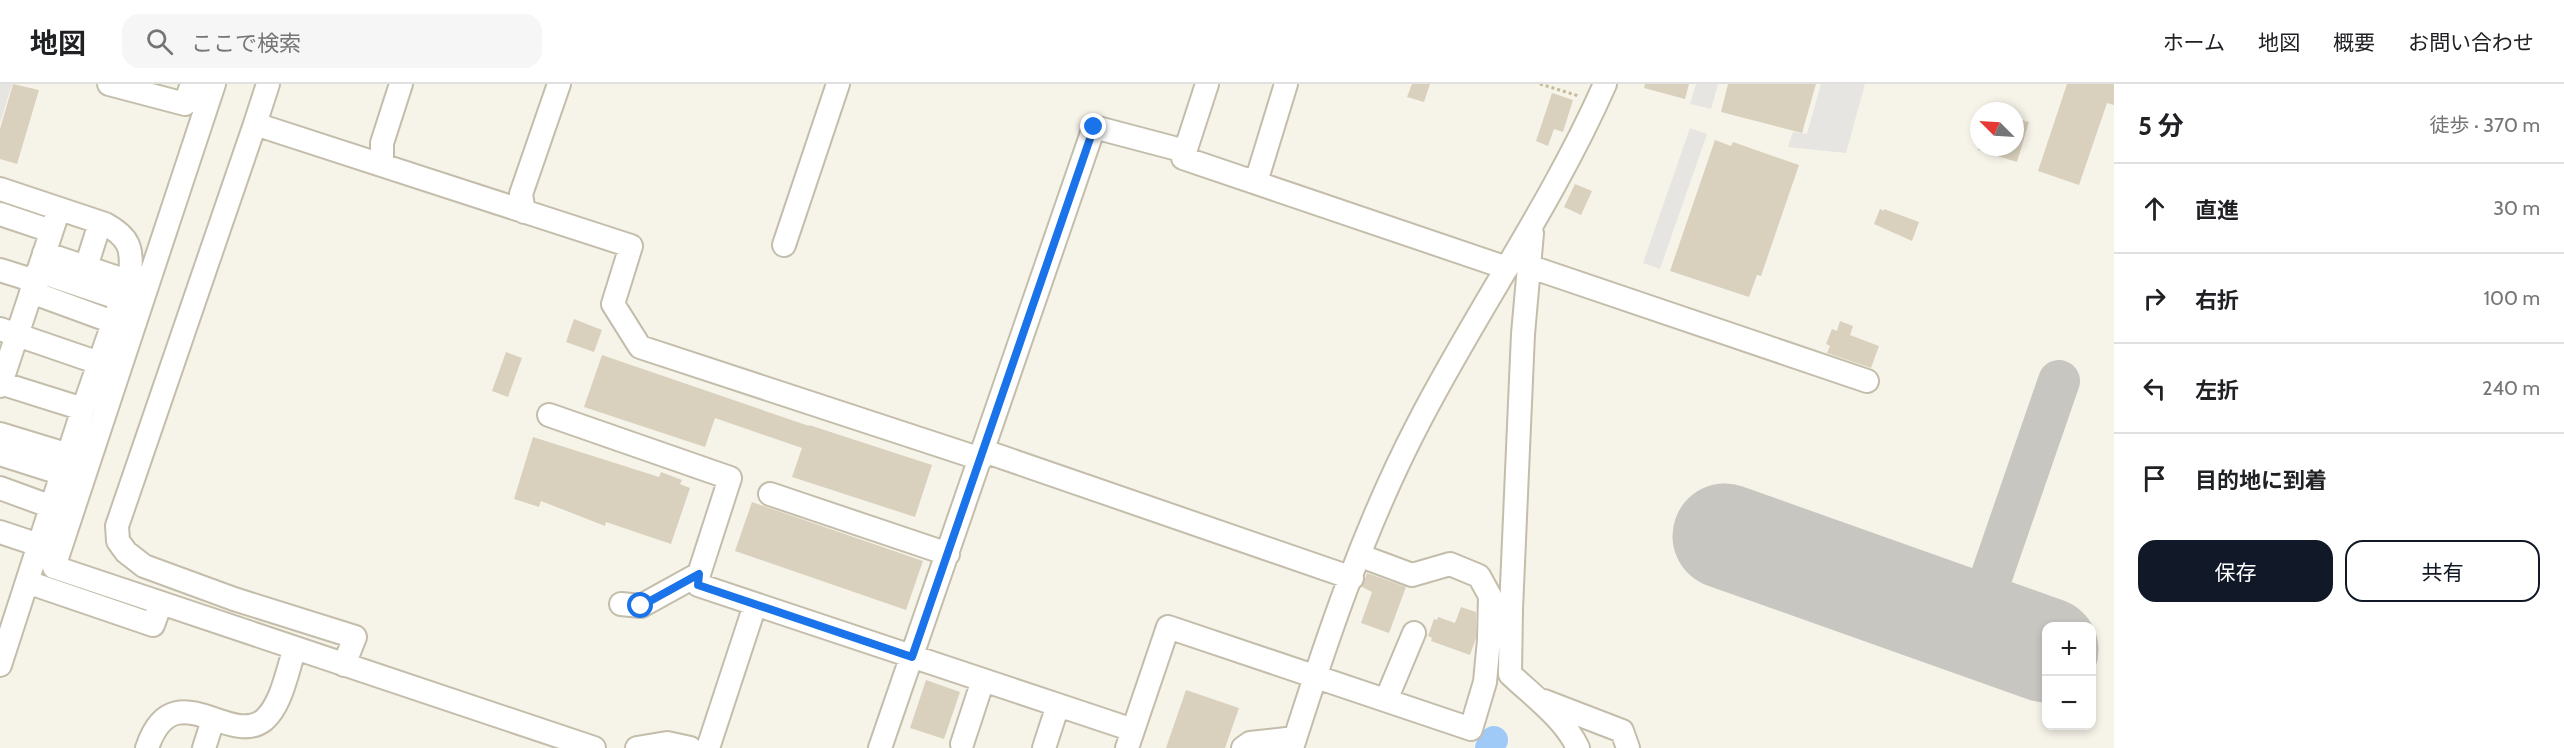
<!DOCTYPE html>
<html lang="ja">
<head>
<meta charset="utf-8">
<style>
	:root { --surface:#fff; --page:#f6f6f6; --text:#202124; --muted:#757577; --line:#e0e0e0; --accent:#111827 }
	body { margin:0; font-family:Cabin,"Noto Sans JP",sans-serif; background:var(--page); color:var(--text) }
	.controls { position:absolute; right:18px; bottom:18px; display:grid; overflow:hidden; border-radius:12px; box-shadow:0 3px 9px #0003 }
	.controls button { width:54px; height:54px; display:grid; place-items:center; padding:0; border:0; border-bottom:2px solid var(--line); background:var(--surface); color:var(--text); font:30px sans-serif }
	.compass { position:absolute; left:1970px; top:18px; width:54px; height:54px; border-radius:50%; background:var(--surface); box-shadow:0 3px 9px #0003; rotate:294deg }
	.stop { position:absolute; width:18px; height:18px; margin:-14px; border:4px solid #1a73e8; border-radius:50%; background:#fff }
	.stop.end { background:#1a73e8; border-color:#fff; box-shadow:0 2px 6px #0008 }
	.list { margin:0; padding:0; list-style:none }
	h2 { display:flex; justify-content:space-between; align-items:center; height:78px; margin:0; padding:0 24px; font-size:26px }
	h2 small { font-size:20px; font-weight:400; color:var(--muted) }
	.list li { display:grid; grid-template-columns:39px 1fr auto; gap:18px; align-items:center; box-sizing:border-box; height:90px; padding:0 24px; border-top:2px solid var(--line) }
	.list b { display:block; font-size:22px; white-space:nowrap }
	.list em { font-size:20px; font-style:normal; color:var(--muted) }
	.actions { display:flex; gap:12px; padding:18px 24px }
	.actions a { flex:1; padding:14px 0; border:2px solid var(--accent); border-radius:18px; text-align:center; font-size:21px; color:var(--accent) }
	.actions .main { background:var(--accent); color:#fff }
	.icon { flex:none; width:33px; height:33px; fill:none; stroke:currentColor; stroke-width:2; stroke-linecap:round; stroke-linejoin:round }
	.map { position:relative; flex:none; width:2114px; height:664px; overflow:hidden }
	header { display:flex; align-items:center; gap:36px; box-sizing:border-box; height:84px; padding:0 30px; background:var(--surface); border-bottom:2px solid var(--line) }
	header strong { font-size:28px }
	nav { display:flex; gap:33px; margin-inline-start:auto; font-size:21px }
	.search { width:420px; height:54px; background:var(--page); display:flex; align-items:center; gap:15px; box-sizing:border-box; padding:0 21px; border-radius:18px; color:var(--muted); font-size:22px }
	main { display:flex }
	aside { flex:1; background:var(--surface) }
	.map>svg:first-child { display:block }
</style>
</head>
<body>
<header>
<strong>地図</strong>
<div class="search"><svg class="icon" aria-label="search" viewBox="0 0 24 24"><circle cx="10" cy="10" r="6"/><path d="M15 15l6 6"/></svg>ここで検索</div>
<nav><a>ホーム</a><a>地図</a><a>概要</a><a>お問い合わせ</a></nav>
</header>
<main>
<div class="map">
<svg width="2114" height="664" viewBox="0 0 2114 664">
	<rect width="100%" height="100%" fill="#f6f3e9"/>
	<path fill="#e7e5e1" d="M0 0H12L0 39Z
		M1696 0H1718L1711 25 1690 20Z
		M1821 0H1865L1846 69 1788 63 1793 48 1807 50Z
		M1690 44 1707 50 1660 185 1643 179Z"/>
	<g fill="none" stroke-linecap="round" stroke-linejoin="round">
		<path stroke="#9fcaf8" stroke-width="28" d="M1489 664 1494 656"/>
		<path stroke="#c7c6c0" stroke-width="42" d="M1975 540 2059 297"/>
		<path stroke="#c7c6c0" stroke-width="105" d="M1725 452 2046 566"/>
	</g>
	<path fill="#d9d1bd" d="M13 0 39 6 17 80 0 75V45Z
		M1412 0H1430L1424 18 1407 13Z
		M1645 0H1689L1685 15 1644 4Z
		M1728 0H1816L1802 49 1721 28Z
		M2067 0H2114V21L2107 19 2079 101 2038 87Z
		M1552 9 1573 16 1563 48 1554 45 1548 62 1536 57Z
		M2015 34 2029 38 2017 78 1978 66V63H2015Z
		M1715 56 1731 62 1733 58 1799 81 1761 192 1757 191 1749 213 1670 187Z
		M1575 100 1592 107 1581 131 1564 123Z
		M1880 125 1884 127V125L1919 138 1912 157 1874 140Z
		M574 235 602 246 594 268 566 258Z
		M1840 237 1853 242 1850 251 1879 262 1871 284 1827 269 1830 262 1826 260 1832 245 1837 247Z
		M506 268 522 274 508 313 492 307Z
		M602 271 809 342V341L932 381 915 433 792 393 802 364 715 334 705 363 584 323Z
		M533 353 659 393 661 388 682 396 680 400 690 404 671 460 606 438 605 442 541 417 539 423 514 415Z
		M752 418 923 477 906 526 735 467Z
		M1367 489 1406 503 1389 549 1361 539 1372 508 1362 503Z
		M1461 523 1476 528V554L1470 571 1431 557 1432 554 1428 552 1434 535 1437 536 1438 533 1455 539Z
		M926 596 960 608 944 655 910 644Z
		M1186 606 1239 624 1225 664H1166Z"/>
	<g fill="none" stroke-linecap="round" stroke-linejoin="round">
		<g stroke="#c3bdaa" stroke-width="26">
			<path id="minor" d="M109 0 185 20 192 0
				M214 0 54 483 594 664
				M268 0 255 40 631 162 613 220 640 263 981 375
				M1207 0 1183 74 1507 184
				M255 40 117 442 118 457 126 468 144 482 234 515 355 553 344 581
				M382 81V59L401 0
				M1256 98 1286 0
				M0 105 105 140C129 153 133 164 130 191L83 325 0 581
				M524 128 521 110 559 0
				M0 130 51 147
				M1532 149 1523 250 1511 525 1510 590C1534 613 1564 634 1578 664
				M784 161 838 0
				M44 169 127 197
				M1528 182 1867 297
				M86 183 100 139
				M0 186 35 197
				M38 187 121 215
				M31 208 113 238
				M0 245 99 279
				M0 299 83 325
				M0 302 59 125
				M549 331 730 394 699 490 698 501 1058 621 1044 664
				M0 350 69 371
				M984 367 1352 494
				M0 370 63 390
				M0 404 52 423
				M770 410 948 470
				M0 448 39 461
				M27 498 153 541 161 519
				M621 520 641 522 699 490
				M1386 616 1414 549
				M1544 617 1622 647 1628 664
				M1058 621 1133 646
				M962 660 983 596
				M147 664C173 586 229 664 264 636 282 620 287 587 295 564
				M204 664 213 636
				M637 664 667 659 690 664
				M708 664 755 521
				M880 664 1094 43 1185 67
				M1127 664 1168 543 1471 645 1485 598 1489 556 1490 512 1479 492 1450 480 1412 491 1361 472
				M1243 664 1250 659 1295 654
				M1292 664C1327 554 1365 441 1419 338 1478 224 1553 118 1605 0"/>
		</g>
		<path stroke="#c6bb99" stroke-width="3" stroke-dasharray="3 3" stroke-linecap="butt" d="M1540 0 1579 12"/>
		<use href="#minor" stroke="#fff" stroke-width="22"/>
	</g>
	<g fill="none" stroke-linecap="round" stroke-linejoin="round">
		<path stroke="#1a73e8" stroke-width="8" d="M641 522 699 490 698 501 912 573 1094 43"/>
	</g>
</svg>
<div class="controls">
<button>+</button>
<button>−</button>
</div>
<svg class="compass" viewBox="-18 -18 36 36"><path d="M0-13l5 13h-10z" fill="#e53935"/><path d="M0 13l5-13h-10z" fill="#757577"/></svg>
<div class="stop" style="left:641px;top:522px"></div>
<div class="stop end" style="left:1094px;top:43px"></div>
</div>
<aside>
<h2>5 分<small>徒歩 · 370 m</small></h2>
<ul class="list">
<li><svg class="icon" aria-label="ahead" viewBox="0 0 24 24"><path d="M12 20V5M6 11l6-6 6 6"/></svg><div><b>直進</b></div><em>30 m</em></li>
<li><svg class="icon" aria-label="right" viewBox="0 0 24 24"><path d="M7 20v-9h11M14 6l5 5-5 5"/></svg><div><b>右折</b></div><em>100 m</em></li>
<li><svg class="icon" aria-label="left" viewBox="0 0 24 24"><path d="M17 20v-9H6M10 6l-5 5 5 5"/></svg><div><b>左折</b></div><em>240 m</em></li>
<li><svg class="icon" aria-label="arrive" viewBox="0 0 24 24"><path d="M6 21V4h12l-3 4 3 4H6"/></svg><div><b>目的地に到着</b></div></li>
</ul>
<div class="actions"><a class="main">保存</a><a>共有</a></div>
</aside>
</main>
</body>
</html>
